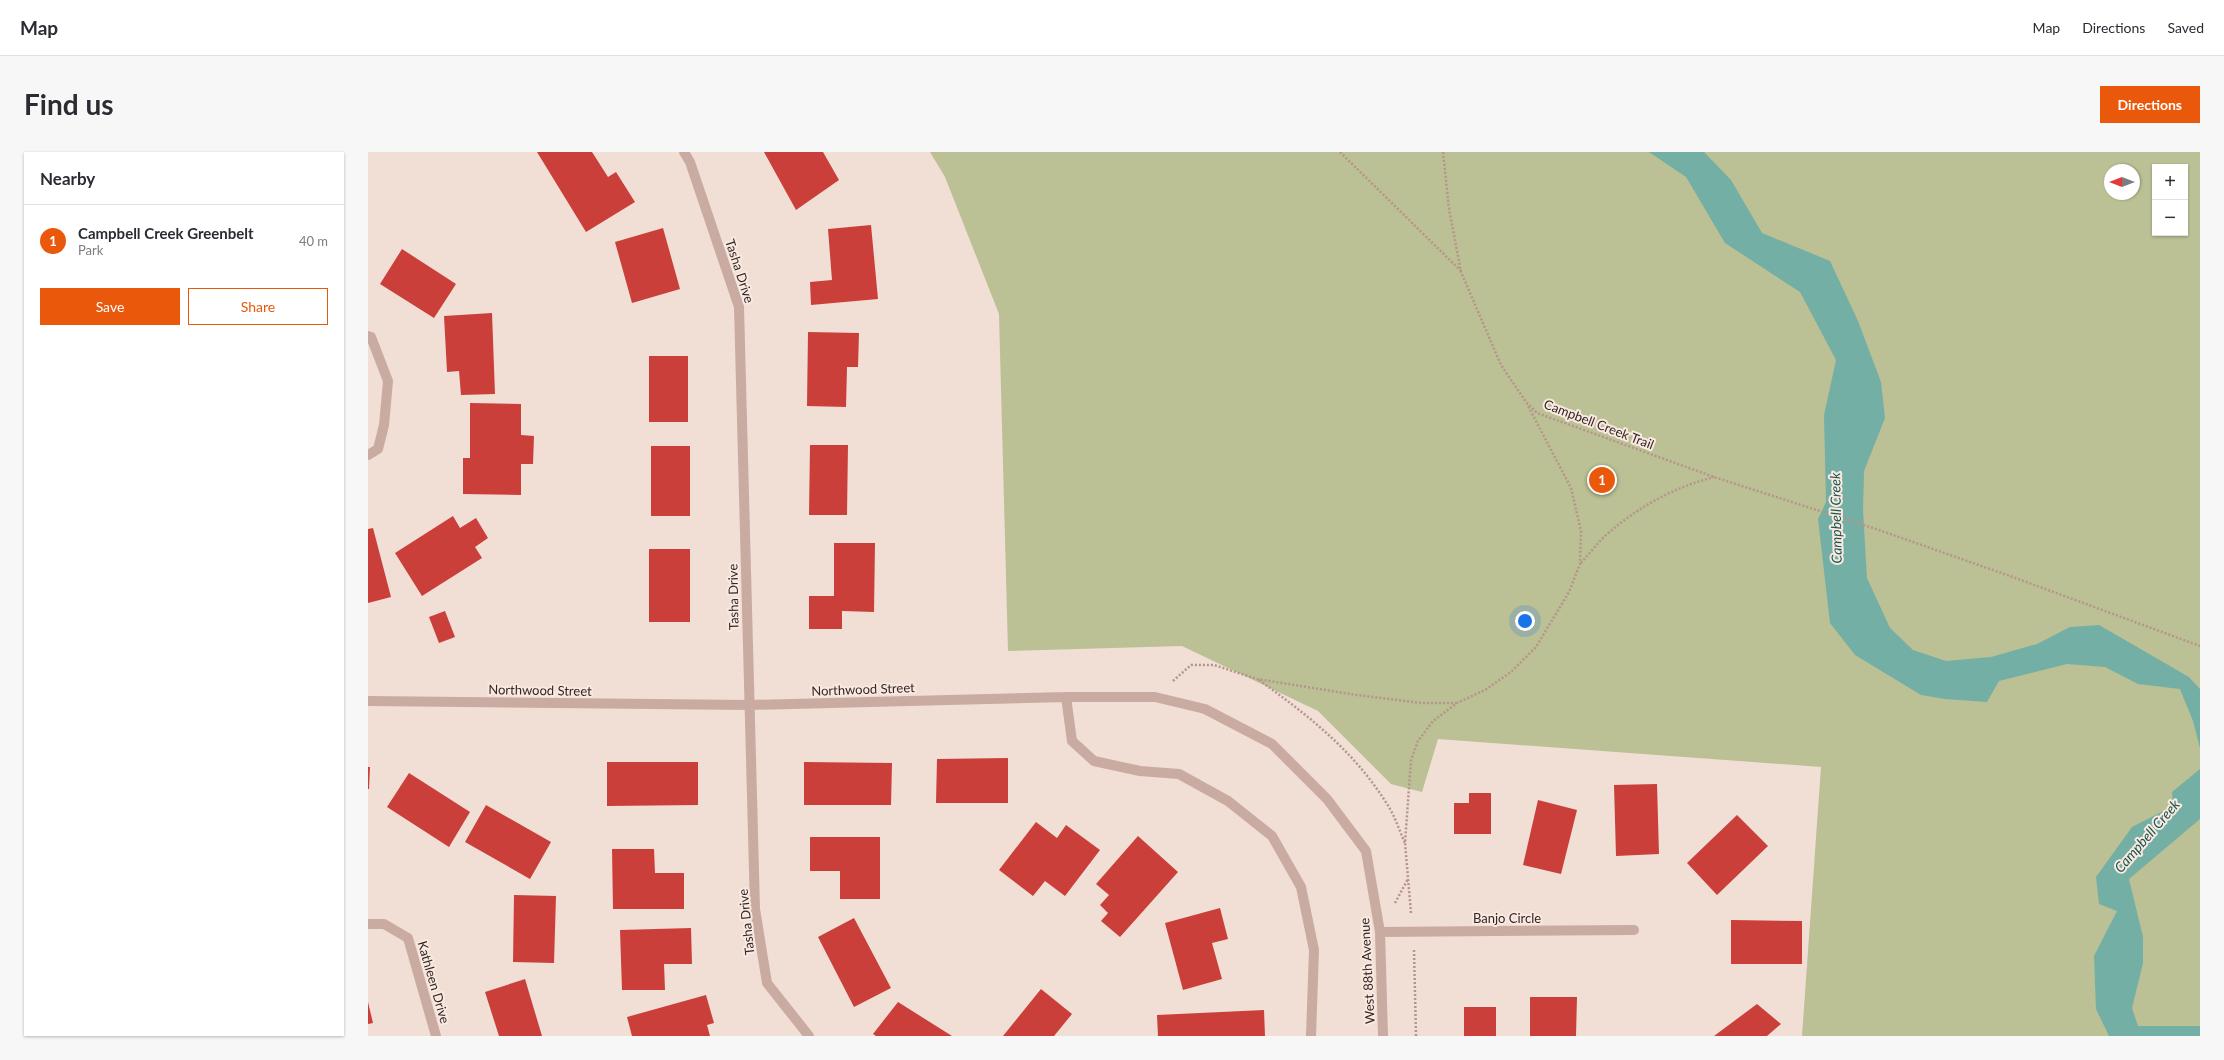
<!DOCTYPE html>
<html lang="en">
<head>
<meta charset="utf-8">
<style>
	:root { --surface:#fff; --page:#f7f7f7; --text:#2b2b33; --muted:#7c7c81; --line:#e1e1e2; --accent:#ea580c }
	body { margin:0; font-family:Lato,sans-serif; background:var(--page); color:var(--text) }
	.controls { position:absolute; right:12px; top:12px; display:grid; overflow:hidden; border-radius:0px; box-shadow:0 1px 3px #0004 }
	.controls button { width:36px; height:36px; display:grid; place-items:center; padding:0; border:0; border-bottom:1px solid var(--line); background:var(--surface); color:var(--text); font:20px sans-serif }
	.compass { position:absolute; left:1736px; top:12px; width:36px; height:36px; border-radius:50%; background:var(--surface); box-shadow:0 1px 3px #0004; rotate:270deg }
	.you { position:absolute; left:1157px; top:469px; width:14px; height:14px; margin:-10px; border:3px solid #fff; border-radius:50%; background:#1a73e8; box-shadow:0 0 0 6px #1a73e833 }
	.badge { display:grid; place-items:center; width:26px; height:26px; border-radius:50%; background:var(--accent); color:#fff; font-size:13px; font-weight:700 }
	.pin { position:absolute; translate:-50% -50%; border:2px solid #fff; box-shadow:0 1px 4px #0006 }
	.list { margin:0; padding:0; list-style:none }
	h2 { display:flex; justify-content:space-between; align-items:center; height:52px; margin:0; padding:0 16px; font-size:17px }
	h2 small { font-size:13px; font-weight:400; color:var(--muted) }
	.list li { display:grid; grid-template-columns:26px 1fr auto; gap:12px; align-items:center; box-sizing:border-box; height:72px; padding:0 16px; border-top:1px solid var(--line) }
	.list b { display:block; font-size:15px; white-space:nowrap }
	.list p { margin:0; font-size:13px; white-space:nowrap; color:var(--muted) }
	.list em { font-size:13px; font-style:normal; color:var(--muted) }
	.actions { display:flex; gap:8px; padding:12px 16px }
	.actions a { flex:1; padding:9px 0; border:1px solid var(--accent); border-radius:0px; text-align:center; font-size:14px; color:var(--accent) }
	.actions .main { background:var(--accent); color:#fff }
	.map { position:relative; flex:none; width:1832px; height:884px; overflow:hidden; border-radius:0px }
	header { display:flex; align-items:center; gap:24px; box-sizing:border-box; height:56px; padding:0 20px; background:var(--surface); border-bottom:1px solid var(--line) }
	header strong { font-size:19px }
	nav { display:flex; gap:22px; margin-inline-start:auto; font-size:14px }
	.intro { display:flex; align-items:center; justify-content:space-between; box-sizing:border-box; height:96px; padding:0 24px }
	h1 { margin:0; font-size:28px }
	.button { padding:10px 18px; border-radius:0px; background:var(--accent); color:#fff; font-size:14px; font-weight:700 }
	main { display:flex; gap:24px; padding:0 24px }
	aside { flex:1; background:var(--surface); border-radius:0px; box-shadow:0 1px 3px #0004 }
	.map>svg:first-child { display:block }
</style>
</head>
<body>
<header>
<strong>Map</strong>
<nav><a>Map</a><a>Directions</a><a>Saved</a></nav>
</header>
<div class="intro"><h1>Find us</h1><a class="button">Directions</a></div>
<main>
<aside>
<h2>Nearby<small></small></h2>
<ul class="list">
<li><span class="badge">1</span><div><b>Campbell Creek Greenbelt</b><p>Park</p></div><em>40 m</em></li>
</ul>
<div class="actions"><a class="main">Save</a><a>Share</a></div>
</aside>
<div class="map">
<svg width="1832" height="884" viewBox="0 0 1832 884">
	<rect width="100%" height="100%" fill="#f1ded5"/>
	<path fill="#bbc095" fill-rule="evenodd" d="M562 0H1832V884H1434L1453 615 1070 587 1054 640 1023 632 950 559 814 494 640 499 631 162 577 25ZM1787 15H1817V81H1787ZM1742 18H1766V42H1742Z"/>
	<path fill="#73afa5" d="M1281 0H1336L1363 28 1394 81 1462 109 1490 169 1513 230 1517 266 1496 319 1495 358 1499 426 1522 476 1545 498 1578 509 1623 505 1669 492 1702 475 1731 473 1821 525 1832 537V596L1825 569 1812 537 1770 532 1737 515 1699 512 1631 529 1619 550 1577 547 1553 543 1487 503 1462 471 1450 367 1458 350 1456 263 1468 208 1432 140 1357 91 1318 25Z
		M1832 617V667L1761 727 1775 785V811L1764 856 1770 874H1832V884H1741L1728 857 1726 804 1749 759 1731 752 1728 725 1764 675 1805 654 1804 640Z"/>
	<path fill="#ca3f3a" d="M169 0H224L240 25 248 20 267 50 218 80Z
		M396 0H455L471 28 428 58Z
		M503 73 510 147 443 153 442 130 464 128 460 77Z
		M295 76 312 137 264 151 247 90Z
		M34 97 88 132 66 166 12 132Z
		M124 161 127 242 93 243 91 219 79 220 76 164Z
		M440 180 491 181 490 215H479L478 255 439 254Z
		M281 204H320V270H281Z
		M102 251 153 252V283L166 284 165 312H153V343L95 342V306H102Z
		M442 293H480L479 363H441Z
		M283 294H322V364H283Z
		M85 364 92 376 108 366 120 386 107 395 114 406 54 444 27 401Z
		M5 376 23 445 0 451V377Z
		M466 391H507L506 460 474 459V477H441V444H466Z
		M281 397H322V470H281Z
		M77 459 87 485 71 491 61 465Z
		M640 606V651H568L569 607Z
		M239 610H330V653L239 654Z
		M436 610 524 611 523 653H436Z
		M0 615H2L1 637H0Z
		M41 621 102 660 81 695 19 655Z
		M1289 632 1291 702 1248 704 1246 633Z
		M1101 641H1123V682H1086V651H1101Z
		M1170 648 1209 658 1193 722 1155 713Z
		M118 653 183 690 162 727 97 690Z
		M1369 663 1400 694 1349 743 1319 711Z
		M668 670 689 686 698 673 732 698 697 744 677 729 665 744 631 718Z
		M770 684 810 720 752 785 733 769 740 761 732 753 741 743 728 732Z
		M442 685H512V747H472V719H442Z
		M244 697H286L287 721H316V757H245Z
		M146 743 188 744 186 811 145 810Z
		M852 756 860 787 844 791 854 827 815 838 797 771Z
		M486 766 523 836 486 855 450 785Z
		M1363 768 1434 769V812H1363Z
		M323 776 324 812H296L297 838H254L252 778Z
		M157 827 174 884H131L117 840Z
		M673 837 704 862 686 884H635Z
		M338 843 346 871 339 873 342 884H264L259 865Z
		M1162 845H1209L1208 884H1162Z
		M0 850 5 871 0 872Z
		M530 850 584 884H508L505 882Z
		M1389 852 1413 872 1399 884H1346Z
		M1096 855H1128V884H1096Z
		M896 858 897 884H790L789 863Z"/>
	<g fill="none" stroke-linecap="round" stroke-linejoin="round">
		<path stroke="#b5958b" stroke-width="2.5" stroke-dasharray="2 2" stroke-linecap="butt" d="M972 0 1093 119
			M1075 0 1081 57 1093 120 1133 213 1158 250 1169 261 1346 325 1511 378 1642 424 1832 494
			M1213 411C1223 400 1232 387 1244 378 1275 352 1308 335 1346 325
			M891 528C941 564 986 599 1019 652 1027 664 1031 678 1037 691
			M805 529 823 513H846L889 527 989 543 1052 551H1088
			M1027 751 1040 727
			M1043 761 1037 691 1043 608 1050 589 1065 569 1089 551 1117 538 1143 520 1168 495 1201 440 1212 412 1213 379 1203 336 1159 252
			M1046 798 1048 884"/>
		<path stroke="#c9aba1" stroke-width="10" d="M316 0 322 10 371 155 387 757 399 831 441 884
			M0 184 3 185 20 229 16 273 10 297 0 303
			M698 545 704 589 726 609 772 619 811 622 860 649 904 684 933 735 946 798 943 884
			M0 549 381 553 698 545H787L837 557 904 592 959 647 998 699 1012 780 1015 884
			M0 772H16L40 786 68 884
			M1012 780 1266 778"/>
	</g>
	<g text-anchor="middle" stroke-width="4" stroke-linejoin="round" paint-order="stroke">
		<g font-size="13" fill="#332624" stroke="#f9e9e1">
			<text transform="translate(372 119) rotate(72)" y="5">Tasha Drive</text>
			<text transform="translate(1231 272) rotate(21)" y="5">Campbell Creek Trail</text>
			<text transform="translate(365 445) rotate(-91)" y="5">Tasha Drive</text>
			<text transform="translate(495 537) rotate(-2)" y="5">Northwood Street</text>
			<text transform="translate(172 538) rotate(1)" y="5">Northwood Street</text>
			<text x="1139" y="771">Banjo Circle</text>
			<text transform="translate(378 770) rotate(-96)" y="5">Tasha Drive</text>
			<text transform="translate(999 819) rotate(-93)" y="5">West 88th Avenue</text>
			<text transform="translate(66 830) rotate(74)" y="5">Kathleen Drive</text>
		</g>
		<g font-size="14" font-style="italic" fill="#19554d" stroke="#f9e9e1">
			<text transform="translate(1468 366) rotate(-91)" y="5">Campbell Creek</text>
			<text transform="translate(1779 684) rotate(-49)" y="5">Campbell Creek</text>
		</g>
	</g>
</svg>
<div class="controls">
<button>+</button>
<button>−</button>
</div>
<svg class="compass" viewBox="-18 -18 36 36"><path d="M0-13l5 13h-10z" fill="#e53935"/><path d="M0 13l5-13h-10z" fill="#7c7c81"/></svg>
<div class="you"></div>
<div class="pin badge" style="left:1234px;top:328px">1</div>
</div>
</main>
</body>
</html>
